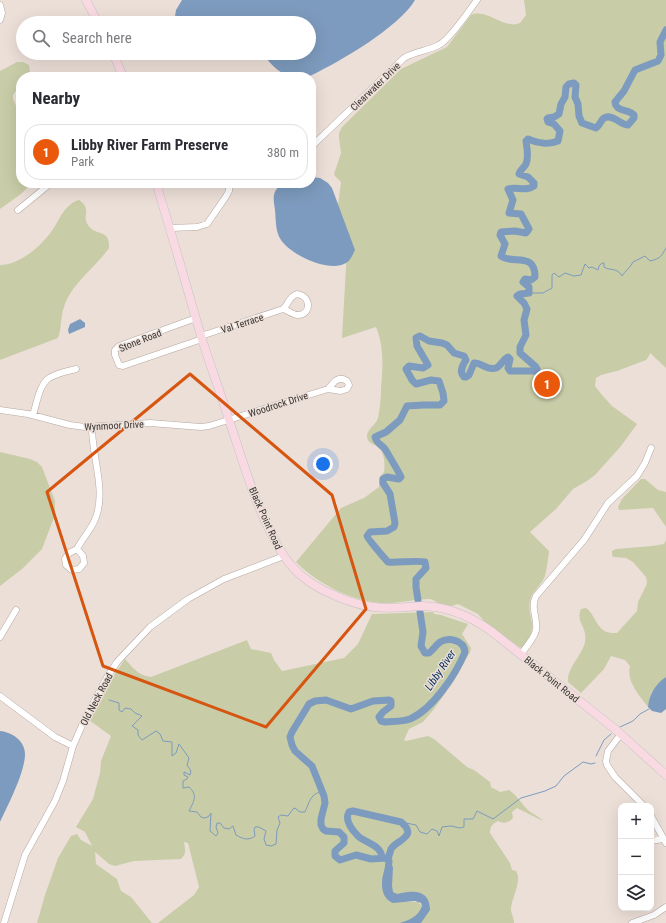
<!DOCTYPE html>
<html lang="en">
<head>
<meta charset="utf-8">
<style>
	:root { --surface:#fff; --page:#f2f2f3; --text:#2b2b33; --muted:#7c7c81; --line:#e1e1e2; --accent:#ea580c }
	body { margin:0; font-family:"Roboto Condensed",sans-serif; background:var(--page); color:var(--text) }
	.controls { position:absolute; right:12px; bottom:12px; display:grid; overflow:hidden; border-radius:8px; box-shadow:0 4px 16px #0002 }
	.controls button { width:36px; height:36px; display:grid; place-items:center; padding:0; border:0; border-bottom:1px solid var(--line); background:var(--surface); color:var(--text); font:20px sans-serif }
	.you { position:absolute; left:323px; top:464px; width:14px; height:14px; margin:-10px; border:3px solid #fff; border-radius:50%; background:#1a73e8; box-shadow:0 0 0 6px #1a73e833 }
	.badge { display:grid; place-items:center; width:26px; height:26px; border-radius:50%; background:var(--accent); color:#fff; font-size:13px; font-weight:700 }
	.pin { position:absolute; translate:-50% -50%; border:2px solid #fff; box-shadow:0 1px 4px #0006 }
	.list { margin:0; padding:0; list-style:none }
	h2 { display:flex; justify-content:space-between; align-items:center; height:52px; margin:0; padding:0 16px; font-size:17px }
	h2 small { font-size:13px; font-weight:400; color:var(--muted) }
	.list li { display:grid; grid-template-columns:26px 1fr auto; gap:12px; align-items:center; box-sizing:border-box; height:56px; margin:0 8px 8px; padding:0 8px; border:1px solid var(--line); border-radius:16px }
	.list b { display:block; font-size:15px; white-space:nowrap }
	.list p { margin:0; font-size:13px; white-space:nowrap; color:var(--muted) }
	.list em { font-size:13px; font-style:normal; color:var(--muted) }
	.icon { flex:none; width:22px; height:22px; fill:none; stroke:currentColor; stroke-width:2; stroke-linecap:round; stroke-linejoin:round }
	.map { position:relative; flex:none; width:666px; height:923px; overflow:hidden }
	.search { position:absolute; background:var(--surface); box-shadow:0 4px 16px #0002; left:16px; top:16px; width:300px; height:44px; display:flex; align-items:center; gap:10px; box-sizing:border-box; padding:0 14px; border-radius:22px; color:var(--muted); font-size:15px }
	.panel { position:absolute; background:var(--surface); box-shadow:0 4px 16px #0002; left:16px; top:72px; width:300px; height:116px; border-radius:16px }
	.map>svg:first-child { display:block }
</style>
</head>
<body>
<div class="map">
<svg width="666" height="923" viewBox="0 0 666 923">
	<rect width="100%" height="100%" fill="#ecdfd8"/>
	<path fill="#c8cca7" d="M524 0H666V368L650 353 649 356 646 360 617 371 601 375 596 378 595 386 602 395 612 406 637 424 621 446 595 475 587 481 573 489 556 509 530 532 549 551C548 559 547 568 545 576 542 584 534 590 531 597 524 618 543 624 522 648L519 647 484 621 478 614 458 604C453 606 448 607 441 605 437 603 435 600 430 599 415 599 398 604 380 603 350 600 318 584 296 562L341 508 364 498 379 487V478L384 472C385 465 385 454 379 448 375 444 367 444 367 436 367 429 376 425 378 418 380 408 381 398 381 388 383 367 384 346 376 327L342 338 348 232 338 205 341 182 335 176 334 174 341 153 339 138V133L342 127 401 69 447 47 471 15C484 9 498 23 510 24 514 25 517 24 520 23L526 15Z
		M17 62H23L29 65 30 72 26 77H21V84L13 95V99L21 117V183H32L21 194 0 209V71Z
		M79 200C93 210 81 215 88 225 96 237 110 228 109 248 95 268 71 284 64 307 60 318 62 328 58 338L0 360V265C19 265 40 247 51 232 60 220 63 205 79 200Z
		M0 452 30 459 37 462 42 467 55 501V515L42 549 22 569 0 586Z
		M641 479H645L658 490 666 492V527L653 508 619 510 618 507 622 499Z
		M666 540V677L651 693 648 707C639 695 626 681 630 666L625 660 611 656 604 669 581 693 568 682C567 667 582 656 585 642 588 627 575 622 581 609L586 608C595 614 596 628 607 632 609 633 614 633 617 633L637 611 638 602 646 586 647 582 646 577 633 562 626 558 613 557 612 554V551L616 549 652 546 664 544Z
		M433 612 434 614 441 615 468 624 462 634 471 648 470 652 454 681 434 709 423 722 409 729 404 740 406 741 428 736 434 739 467 767 474 770 490 782 491 787 500 792 509 790C518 796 522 805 529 811 534 815 539 816 543 821L517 808 512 812 513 818C509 823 504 824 498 821 492 824 490 827 490 833L510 863 512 870 516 871C523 881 510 900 511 911 512 915 514 918 514 923H419L425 900 385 897 390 902H418L422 906C420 914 414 918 408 923H158L194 895 199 887 188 843 184 842C185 850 187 853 181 859L134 861 115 866 109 864 95 852 96 864 117 879 121 891 131 897 152 923H37L45 895 58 858 71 836 77 834 81 840 92 846 85 832 76 827 93 799 100 773 101 761 111 736 89 720 107 686 125 659C133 668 139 676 151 677L247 640 251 649 271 653 274 660 282 671 344 658 358 644 372 614Z"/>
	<path fill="#7d9bbe" d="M182 0H415C399 27 341 61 312 75 290 84 275 70 262 53H309V23H174L176 10Z
		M311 177 320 178 328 183 332 188 355 250C353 254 351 260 346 263 329 273 291 255 281 240 275 231 276 219 275 210 273 197 272 191 283 183H311Z
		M80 319 85 323V327L69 334 68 330 70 324Z
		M666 677V709L661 713 652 711 648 707C649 695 655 684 666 677Z
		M0 731C12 732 25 741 25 754 25 772 8 805 0 822Z
		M389 861 393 867 392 886 393 892 397 894C412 890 430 889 430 910L421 923H400C409 920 418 917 422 906L421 903 415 901 393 903C377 897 381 872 389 861Z"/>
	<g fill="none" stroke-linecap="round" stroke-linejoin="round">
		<path stroke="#7d9bbe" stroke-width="1" d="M529 293H543L552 288V275L554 273 559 277 565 273 574 276 581 275 585 264 589 268 592 267 598 270 599 266 602 263H604V267C610 271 617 267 622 276 625 271 630 268 633 262L645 256 650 261C662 258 661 256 666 248
			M109 700 119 703V710L122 712 125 708 131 709 135 713 142 716 132 726 138 730V735L142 740 156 731 160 734 163 741 172 742V756L176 753 179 744 189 758 187 765 191 771 190 775 184 772V775L188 777 187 779 183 781V788L189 787C198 795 194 801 189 811L197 812 201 817 204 818 208 817 211 813 210 831 216 836 218 833 216 827 217 823H220L224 828 229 829 233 826 236 835C243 839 248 841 255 836L254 830 255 827H259L266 831 264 839 266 845 271 846 276 844 277 830 280 823 278 817 281 815 288 816 293 809 295 808 300 812H305C309 803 311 792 322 792
			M620 727 633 721 640 714 649 709
			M596 756 604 740 611 734
			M401 822 416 825 420 832 427 834 432 829 437 831 439 836 442 827 451 826 460 828 464 827V819H473L477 811 493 819 521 798 545 791 556 786 564 776 583 762 591 764 595 763"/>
		<path stroke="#7d9bbe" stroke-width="7" d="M418 600 416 587V579L426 568 425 562C417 560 397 563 388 562 386 560 367 538 367 536L370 532 387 531 394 527 395 523 390 494 383 483V479L387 477 399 479 401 477C400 474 388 454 385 449 382 445 376 443 375 437L386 432 400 420 407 406 423 405H440L444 401 443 393 439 381 431 380 416 384 412 380 406 369 409 366 423 368 428 365 417 346 416 338 420 336 429 341 442 343 447 345 454 353 464 356 466 360C462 366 459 372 464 377H466L469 375 474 363C481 362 487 371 496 368 501 366 503 359 508 357L510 359 508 368 510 371H537V369L536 367 520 353V347L526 335 524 320 527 309 524 303 517 296 520 294 529 293V287L523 282 525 279 531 280 535 277C535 251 512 265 501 256L505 244 500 235 501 232 515 231 526 233 529 229 521 214 509 213 513 200 508 189C516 186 526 192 534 186V183L528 177 519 174C520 170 524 168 526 164 529 157 527 148 526 141L528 139C537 143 549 145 558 141L560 131 554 124 548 122 547 119 548 118 554 117 559 114 561 104 565 97 566 87 569 84 574 83 576 85 575 97 578 104 579 116 582 123 596 128C600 125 601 120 604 118 612 113 621 125 628 125L634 118V115C628 109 616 112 615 102L624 91 635 70 658 61 661 55 660 42 666 30
			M382 858C382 846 367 843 359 837 353 831 344 820 349 812L353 811 401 822C419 837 396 840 391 849 390 852 389 856 388 859
			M388 870 389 861 386 858 371 859 356 855 340 860 335 856V851L344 843V837L339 832 326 831 323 829 321 825V819L325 803 324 796 312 766 295 751 292 745 290 737 292 732 309 704 315 701 326 700 351 709 373 701 389 700 391 701V706L383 712 379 717 381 721 385 722C393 721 402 722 410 719 433 709 456 674 465 652 464 640 449 637 440 642 436 645 433 650 429 653H425L421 646 423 632 420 612"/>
		<g stroke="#b4a8a1" stroke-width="7">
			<path id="minor" d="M0 5 2 13 0 20
				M311 147 404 58C415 51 428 51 439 45 451 38 468 12 477 0
				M18 210 51 183
				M170 228 197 227 207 224 225 198 229 191V183
				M297 294C312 296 311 315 298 315 292 315 288 310 283 309 289 304 288 297 297 294Z
				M196 318 119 346 115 350V355L119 365 123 366 202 339
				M201 336 283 309
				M339 379H343L347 381 349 385 347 389 341 391 328 389 335 381Z
				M0 410 28 414 70 425 85 427 150 423 201 427 209 426 328 389
				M33 415C37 403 39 385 49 378 57 373 68 371 76 369
				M77 549C83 537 92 529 96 517 106 490 92 456 92 428
				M77 549 83 556 84 563 79 569 72 570 66 565 65 559 69 553Z
				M0 637 16 610
				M521 654C526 647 534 639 536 630 538 619 530 607 536 596L584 540 608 503 637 476 645 463 651 448
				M0 696 55 737 73 746
				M621 734 608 751 606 761 607 765 615 777 644 806
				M651 816 666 843
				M651 841 663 839
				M4 923 25 855 55 801 63 781 73 746 83 723 106 679 117 662 150 627 188 599 224 579 284 556
				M632 923 654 915 666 907"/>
		</g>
		<g stroke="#c4c2c2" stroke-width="9">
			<path id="major" d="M86 0 98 23
				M113 53 123 77
				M156 183C172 234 186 285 201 336 210 365 221 394 230 423 245 467 258 516 284 556 293 570 306 581 321 589 337 597 355 605 374 607 389 609 405 607 421 606 446 606 470 616 491 631L615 729 666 775"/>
		</g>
		<use href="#minor" stroke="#fff" stroke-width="6"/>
		<use href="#major" stroke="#fadae2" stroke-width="8"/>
	</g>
	<path fill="none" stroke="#d65510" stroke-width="3" stroke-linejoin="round" d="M190 374 332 495 366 609 266 727 103 666 47 492Z"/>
	<g text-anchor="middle" stroke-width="3" stroke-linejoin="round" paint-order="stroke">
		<g font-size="10" fill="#393532" stroke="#ecdfd8">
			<text transform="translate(375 86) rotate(-44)" y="4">Clearwater Drive</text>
			<text transform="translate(242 323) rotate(-18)" y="4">Val Terrace</text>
			<text transform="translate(140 340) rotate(-22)" y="4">Stone Road</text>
			<text transform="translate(278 404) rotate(-18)" y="4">Woodrock Drive</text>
			<text transform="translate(114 425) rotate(-3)" y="4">Wynmoor Drive</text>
			<text transform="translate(266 518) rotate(66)" y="4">Black Point Road</text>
			<text transform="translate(552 679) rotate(39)" y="4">Black Point Road</text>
			<text transform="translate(96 699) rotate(-62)" y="4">Old Neck Road</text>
		</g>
		<g font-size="11" font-style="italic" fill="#022e5b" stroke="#ecdfd8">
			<text transform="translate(440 670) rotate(-56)" y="4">Libby River</text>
		</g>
	</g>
</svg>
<div class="controls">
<button>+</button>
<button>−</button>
<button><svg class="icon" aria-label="layers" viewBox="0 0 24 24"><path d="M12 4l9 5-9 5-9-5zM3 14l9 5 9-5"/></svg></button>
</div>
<div class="you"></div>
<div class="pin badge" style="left:547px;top:384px">1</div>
<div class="search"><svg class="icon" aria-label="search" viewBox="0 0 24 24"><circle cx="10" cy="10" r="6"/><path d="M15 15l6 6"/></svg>Search here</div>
<section class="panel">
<h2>Nearby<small></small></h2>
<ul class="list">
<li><span class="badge">1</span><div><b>Libby River Farm Preserve</b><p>Park</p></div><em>380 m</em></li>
</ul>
</section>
</div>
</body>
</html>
